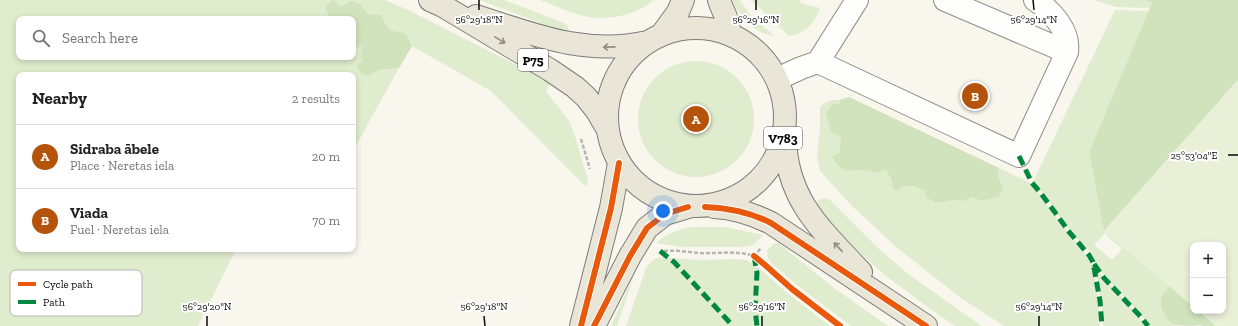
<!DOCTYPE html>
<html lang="en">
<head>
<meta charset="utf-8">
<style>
	:root { --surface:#fff; --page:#f2f2f2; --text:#222; --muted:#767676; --line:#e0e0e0; --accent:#b45309 }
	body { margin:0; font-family:"Zilla Slab",serif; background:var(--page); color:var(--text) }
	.controls { position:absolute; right:12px; bottom:12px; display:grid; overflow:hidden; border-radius:8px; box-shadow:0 2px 6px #0003 }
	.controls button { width:36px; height:36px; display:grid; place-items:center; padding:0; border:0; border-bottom:1px solid var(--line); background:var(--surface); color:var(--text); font:20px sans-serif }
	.you { position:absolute; left:663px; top:211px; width:14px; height:14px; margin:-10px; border:3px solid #fff; border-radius:50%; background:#1a73e8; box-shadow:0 0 0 6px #1a73e833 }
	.badge { display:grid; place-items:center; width:26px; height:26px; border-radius:50%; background:var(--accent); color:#fff; font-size:13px; font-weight:700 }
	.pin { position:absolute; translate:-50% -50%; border:2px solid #fff; box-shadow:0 1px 4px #0006 }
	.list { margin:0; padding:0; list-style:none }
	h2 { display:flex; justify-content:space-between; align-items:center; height:52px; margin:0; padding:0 16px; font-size:17px }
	h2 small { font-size:13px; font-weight:400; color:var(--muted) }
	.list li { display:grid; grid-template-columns:26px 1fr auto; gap:12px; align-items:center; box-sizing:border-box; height:64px; padding:0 16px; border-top:1px solid var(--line) }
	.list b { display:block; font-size:15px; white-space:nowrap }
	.list p { margin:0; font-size:13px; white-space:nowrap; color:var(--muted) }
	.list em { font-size:13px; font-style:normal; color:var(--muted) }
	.icon { flex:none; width:22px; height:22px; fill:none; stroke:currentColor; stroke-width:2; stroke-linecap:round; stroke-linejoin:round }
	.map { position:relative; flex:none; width:1238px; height:326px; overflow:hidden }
	.search { position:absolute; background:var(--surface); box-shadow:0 2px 6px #0003; left:16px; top:16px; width:340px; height:44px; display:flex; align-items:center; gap:10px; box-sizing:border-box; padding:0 14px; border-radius:8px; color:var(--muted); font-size:15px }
	.panel { position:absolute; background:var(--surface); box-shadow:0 2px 6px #0003; left:16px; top:72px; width:340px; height:180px; border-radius:8px }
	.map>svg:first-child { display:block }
</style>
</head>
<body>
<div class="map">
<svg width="1238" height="326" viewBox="0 0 1238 326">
	<rect width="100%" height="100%" fill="#f8f6ed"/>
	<path fill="#e0ecce" d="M0 0H332L325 7 329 19H19V57H353V49L362 46 361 56 368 76 379 70 399 68 353 151V75H19V249H236L198 326H0Z
		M334 0H385L408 10 550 82 546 91 569 121 574 133 588 180 586 187 491 91 412 46 406 33 389 30 381 15 368 14 360 4 341 7Z
		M479 0H504L564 23 568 26 569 32 546 25Z
		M540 0H653C640 14 607 21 589 17 572 14 556 6 540 0Z
		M732 0H740L751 16 775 36C756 35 739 16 732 0Z
		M751 0H801L800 3 820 8C814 23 806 34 789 36Z
		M1094 0H1145L1152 3 1150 8 1116 7Z
		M1115 10 1149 11 1089 152 1104 230 1106 232 1094 245 1112 260 1122 249 1106 235 1107 233 1169 286 1162 298 1175 325 1179 326H1149L1142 316 1106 278 1097 264 1092 253 1071 233 1042 192 1033 182Z
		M638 119a58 58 0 1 1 116 0a58 58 0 1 1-116 0Z
		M832 100H839L840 103 833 104 841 137 839 154 849 171 885 169 892 180 903 186H913L925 191 936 203 953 200 965 201 972 197 981 201 999 196 1003 187 998 177 999 168 1031 183 1037 191 1053 214 1087 256 1092 263 1094 273 1099 307 1100 326H1004L961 298 924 269 895 246 852 206 820 171 817 157 820 128V107L823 104Z
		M825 198 830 200 879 249 908 274 982 326H955L933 311 886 276 859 252 842 235 815 205 819 200Z
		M693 227H725L763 235 753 245 741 247H682L656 243C668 233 678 229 693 227Z
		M775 243H778L838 291 888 326H851L802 289 770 262 768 258 767 250Z
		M661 257 696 260 736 259 747 260 760 269 791 296 830 326H626L646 268C650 262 653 259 661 257Z
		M1095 266C1110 288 1131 304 1146 326H1103V314Z
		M635 273 617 326H611Z"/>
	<path fill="#d0e3bd" d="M332 0H334L341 7 351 1 360 4 368 14 381 15 389 30 406 33 412 46 399 68 379 70 368 76 361 74 357 65 362 61 361 56 362 46 353 49V19H329L325 7Z
		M1145 0H1238V80L1104 231 1089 152 1152 3Z
		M849 97 999 168 998 177 1003 187 999 197 981 201 972 197 965 201 953 200 936 203 926 197 925 191 913 186H903L898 191 892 188V180L885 169 875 173C863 166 851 175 841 168 837 165 835 161 832 157L839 153 841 137 831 132 826 113 833 104 840 103 839 100Z
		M1169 286 1193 306V311H1199L1216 326H1201V325C1194 326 1182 326 1176 325 1166 321 1160 310 1161 299 1162 295 1167 290 1169 286Z"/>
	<path fill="#e9f0d8" d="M1238 80V326H1216L1199 311H1223V245H1193V306L1104 231Z"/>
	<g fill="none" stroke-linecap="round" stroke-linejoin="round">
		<g stroke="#91908c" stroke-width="24">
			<path id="minor" d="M945 0 1067 52
				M818 62 1019 156 1067 52C1070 31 1052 11 1035 0
				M777 79 801 68 818 62 857 0"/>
		</g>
		<g stroke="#7e7d79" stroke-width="24">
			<path id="major" d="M430 0 443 6 550 70 575 87 586 97 597 111 608 130
				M719 0C723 13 730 20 729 34
				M476 16C535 35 585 56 648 42
				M607 117a89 89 0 1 1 178 0a89 89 0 1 1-178 0Z
				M662 34 678 12 683 0
				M785 139C787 201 822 230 861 272
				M714 207C734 208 753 214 771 223L926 326
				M581 326 611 208 619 163
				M594 326 630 256 647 228 665 214 688 207"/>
		</g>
		<path stroke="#b6b5b4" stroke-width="2.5" stroke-dasharray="4 2" stroke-linecap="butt" d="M581 139 590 169
			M664 251C676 250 688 252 699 253 717 254 736 250 754 256L761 248"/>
		<use href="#minor" stroke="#fefefc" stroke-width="22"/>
		<use href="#major" stroke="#e9e6d8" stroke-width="22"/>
		<path stroke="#00873e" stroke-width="5" stroke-dasharray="10 5" stroke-linecap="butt" d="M1019 156 1032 183 1040 192 1070 233 1089 255 1093 262 1100 301 1102 326
			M660 251 674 262 733 326
			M754 256 757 273 755 309 757 326
			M1094 264 1104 278 1141 317 1148 326"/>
		<g stroke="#fff" stroke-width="8">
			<path id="cycleway" d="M705 207C729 208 750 212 771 223L926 326
				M754 256 765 265 792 289 840 326
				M581 326 611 208 619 163
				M594 326 630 256 647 228 665 214 688 207"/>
		</g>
		<use href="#cycleway" stroke="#e8590c" stroke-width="6"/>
	</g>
	<defs><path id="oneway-shaft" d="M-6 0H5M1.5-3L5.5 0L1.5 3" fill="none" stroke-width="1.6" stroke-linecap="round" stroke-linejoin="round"/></defs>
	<g stroke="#8f8e85">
		<use href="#oneway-shaft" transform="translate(500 40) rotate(31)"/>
		<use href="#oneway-shaft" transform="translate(609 47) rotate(179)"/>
		<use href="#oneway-shaft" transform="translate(838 247) rotate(-133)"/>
	</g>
	<path fill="none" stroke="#090909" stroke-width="1.5" d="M479 0V10M756 0V10M1033 0 1034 10M1228 155H1238M207 316V326M484 316 485 326M762 316V326M1039 316V326"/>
	<g text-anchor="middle" stroke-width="4" stroke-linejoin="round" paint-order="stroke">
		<g fill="#fff" stroke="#535353" stroke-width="1">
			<rect x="518" y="49" width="30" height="22" rx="3"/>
			<rect x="764" y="127" width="38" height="22" rx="3"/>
		</g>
		<g font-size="13" font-weight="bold" fill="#090909">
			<text x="533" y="65">P75</text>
			<text x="783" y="143">V783</text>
		</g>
	</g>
	<rect x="10" y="270" width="132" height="46" rx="6" fill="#fff" stroke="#b5b5b5" stroke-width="1"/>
	<rect x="18" y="282" width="18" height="4" fill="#e8590c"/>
	<rect x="18" y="300" width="18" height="4" fill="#00873e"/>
	<g font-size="11" fill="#090909">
		<text x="43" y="288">Cycle path</text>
		<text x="43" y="306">Path</text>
	</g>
	<g font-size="10" text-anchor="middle" fill="#090909" stroke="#fff" stroke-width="4" stroke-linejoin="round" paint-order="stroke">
		<text x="479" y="23">56°29'18"N</text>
		<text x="756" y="23">56°29'16"N</text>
		<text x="1034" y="23">56°29'14"N</text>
		<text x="1194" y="159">25°53'04"E</text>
		<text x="207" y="310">56°29'20"N</text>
		<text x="484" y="310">56°29'18"N</text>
		<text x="762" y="310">56°29'16"N</text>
		<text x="1039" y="310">56°29'14"N</text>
	</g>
</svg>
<div class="controls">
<button>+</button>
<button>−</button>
</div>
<div class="you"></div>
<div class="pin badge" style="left:696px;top:119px">A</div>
<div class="pin badge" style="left:975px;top:96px">B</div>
<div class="search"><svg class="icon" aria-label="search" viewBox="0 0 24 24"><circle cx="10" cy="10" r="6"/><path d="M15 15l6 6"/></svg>Search here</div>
<section class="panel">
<h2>Nearby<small>2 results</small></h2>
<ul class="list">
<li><span class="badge">A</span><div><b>Sidraba ābele</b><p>Place · Neretas iela</p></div><em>20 m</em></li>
<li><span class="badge">B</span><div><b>Viada</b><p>Fuel · Neretas iela</p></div><em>70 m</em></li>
</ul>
</section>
</div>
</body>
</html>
